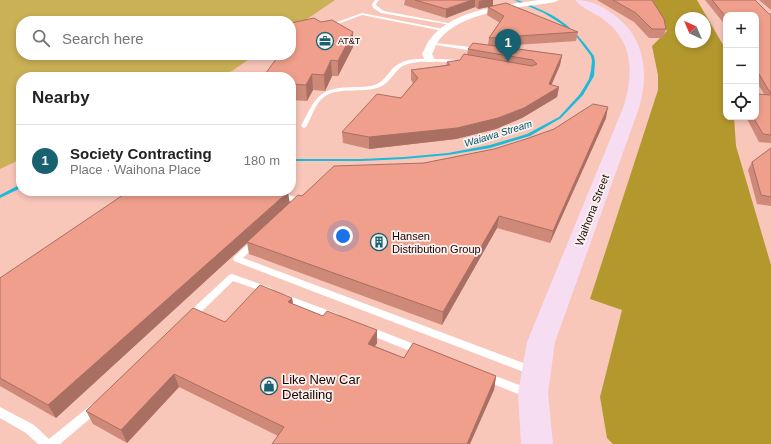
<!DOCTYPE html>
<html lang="en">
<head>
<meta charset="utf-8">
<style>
	:root { --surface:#fff; --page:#f6f6f6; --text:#222; --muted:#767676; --line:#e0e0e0; --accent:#186170 }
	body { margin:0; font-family:Arial,sans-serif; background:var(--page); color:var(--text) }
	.controls { position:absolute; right:12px; top:12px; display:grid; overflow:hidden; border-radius:8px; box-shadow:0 2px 6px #0003 }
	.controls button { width:36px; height:36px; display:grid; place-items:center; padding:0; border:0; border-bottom:1px solid var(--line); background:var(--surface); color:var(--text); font:20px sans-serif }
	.compass { position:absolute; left:675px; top:12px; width:36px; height:36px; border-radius:50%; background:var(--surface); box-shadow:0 2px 6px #0003; rotate:316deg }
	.you { position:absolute; left:343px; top:236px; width:14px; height:14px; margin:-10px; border:3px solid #fff; border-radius:50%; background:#1a73e8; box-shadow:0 0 0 6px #1a73e833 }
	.badge { display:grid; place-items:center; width:26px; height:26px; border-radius:50%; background:var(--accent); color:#fff; font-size:13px; font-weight:700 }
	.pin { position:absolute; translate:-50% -33px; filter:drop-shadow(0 1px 2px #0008) }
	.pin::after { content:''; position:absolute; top:21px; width:14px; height:12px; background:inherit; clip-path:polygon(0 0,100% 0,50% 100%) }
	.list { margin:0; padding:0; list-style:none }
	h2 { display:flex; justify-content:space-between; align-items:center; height:52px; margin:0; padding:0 16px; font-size:17px }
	h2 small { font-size:13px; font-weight:400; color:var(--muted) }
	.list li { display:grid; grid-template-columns:26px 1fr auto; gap:12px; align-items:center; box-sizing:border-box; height:72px; padding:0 16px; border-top:1px solid var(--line) }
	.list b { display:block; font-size:15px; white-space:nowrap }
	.list p { margin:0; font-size:13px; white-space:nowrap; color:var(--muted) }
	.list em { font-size:13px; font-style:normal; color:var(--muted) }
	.icon { flex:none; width:22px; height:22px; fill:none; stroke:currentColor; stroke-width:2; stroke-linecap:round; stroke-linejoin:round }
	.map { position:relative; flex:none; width:771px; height:444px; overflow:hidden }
	.search { position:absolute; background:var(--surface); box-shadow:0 2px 6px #0003; left:16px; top:16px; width:280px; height:44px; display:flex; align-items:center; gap:10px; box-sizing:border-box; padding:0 14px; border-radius:16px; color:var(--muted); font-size:15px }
	.panel { position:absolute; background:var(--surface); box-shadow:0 2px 6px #0003; left:16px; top:72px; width:280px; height:124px; border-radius:16px }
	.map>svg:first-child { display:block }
</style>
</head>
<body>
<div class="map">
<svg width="771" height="444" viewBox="0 0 771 444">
	<rect width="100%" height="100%" fill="#f9c6ba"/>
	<path fill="#cab156" d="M0 0H335L291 30V21H21V55H255L232 71 214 77H21V159L0 169Z"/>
	<path fill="#b3982e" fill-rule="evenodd" d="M649 0H697L726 50V117H734L736 146 771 265V444H613L607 438 600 397 622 310 590 299 658 90V75L652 46 667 31ZM681 18H705V42H681Z"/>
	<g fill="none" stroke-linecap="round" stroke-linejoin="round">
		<path fill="#1dbbd8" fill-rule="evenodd" d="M514 0C520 0 526 3 532 6 555 15 569 24 585 44 588 48 591 52 594 56L595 62 594 76 583 95 561 118 530 136 490 148 448 155 404 159 362 161H291V159H362L404 157 448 153 490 145 527 134 559 117 580 94 589 79 591 70 592 61 591 56 576 36 560 23 544 13Z
			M19 185H21V188L0 198V195Z"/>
		<path fill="#fff" fill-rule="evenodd" d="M375 0H379L376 4 377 6 384 11 453 24 451 25 381 13 373 8 372 4Z
			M362 13 443 29 445 30 443 31 362 15 330 27 326 26Z
			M428 42 479 48 482 50 479 52 430 44 428 43Z
			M440 59 457 60 466 62 463 64C448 62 411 58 400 68 391 76 388 85 377 88 360 93 340 87 325 96 315 103 312 117 306 127L304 128 301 126C316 98 317 88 353 87 361 87 370 87 377 84 386 80 389 70 397 65 408 57 427 59 440 59Z
			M263 191H275L302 199 303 201 299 205H293L292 203 293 202 264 193Z
			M256 238 260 241 259 243 243 258 537 368 538 371 537 374 533 375 529 374 234 261 233 259 234 257 253 239Z
			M232 274 271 288 273 290 271 292 268 293 233 281 193 320 190 321 187 320 185 317 187 314 229 275Z
			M284 294 338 314 340 317 338 320 335 321 281 299 279 297 281 295Z
			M368 326 424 348 425 351 424 354 420 355 365 333 363 330 365 327Z
			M485 372 532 390 533 393 532 396 528 398 481 379 480 376 481 373Z
			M95 403 99 405 101 408 99 411 60 444H38L26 433 0 418V407L34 425 49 439 91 405Z"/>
		<path fill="#fff" fill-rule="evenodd" d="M539 0H559L555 2C521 8 462 10 439 40 436 44 434 50 432 54L435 60 434 62H426L422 54C425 49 427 42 431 38 453 9 506 5 539 0Z"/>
		<path fill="#f7ddf2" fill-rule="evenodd" d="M575 0C589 0 598 4 610 12 644 34 650 71 639 108L555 342 548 393 553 444H521L518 393 527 342 623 108C634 75 634 41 603 19 595 13 581 8 575 0Z"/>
	</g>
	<path fill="#ce8978" d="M405 0H493V6L578 32 576 41 500 46 562 55 560 65 551 85 559 87 557 97 522 118 496 129 456 139 369 149 343 143 342 132 401 98 413 83 411 80V70L446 65 447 62 460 60 467 55 468 49 488 45 489 38 500 23 487 15 488 7 478 9 475 7 446 18 404 5Z
		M597 0H652L666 29 663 38H649L634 22Z
		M705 0H755L769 14H771V143L759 142 746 117H756L764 94 756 81V15H726V26Z
		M759 0H771V10Z
		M291 23 353 47 338 76H332L325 91 313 90 307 101 291 100Z
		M606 118 550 243 497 228 442 325 249 254 247 243 56 418 0 386V278L290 202 302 196 424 163 494 149Z
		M771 148V206L757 204 748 170 752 162Z
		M292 298 293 304 323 316 377 330V343L375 346 404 358 496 376 494 390 278 436 179 387 127 443 93 424 86 411 225 322Z"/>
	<path fill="#a86f62" d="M472 0H475V7L446 18V9Z
		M483 0H493V6L478 9 479 1Z
		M353 32V47L338 76V61Z
		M562 55 560 65 548 93 559 87 557 97 522 118 496 129 456 139 369 149V137L549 84Z
		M331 60 332 76 325 91 324 75Z
		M312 74 313 90 307 101 306 85Z
		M608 107 606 118 550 243 553 231Z
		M288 192 290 204 247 242V243L56 418 48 405Z
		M499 216 497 228 442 325 443 312Z
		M292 298 294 311 288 302Z
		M377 330V343L368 357V344Z
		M174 374 179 387 127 443 121 430Z
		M496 376 494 390 470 444H467Z"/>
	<path fill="#f09f8c" stroke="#a86f62" d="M415 0H472L446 9Z
		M613 0H652L664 19 666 29H652L636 13Z
		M712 0H755L769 14H771V94L756 69V15H726V17Z
		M506 3 578 32 489 38 504 16 488 7Z
		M314 18 321 22 332 20 353 32 338 61 331 60 324 75 312 74 306 85 291 84V77H263L279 55H291V38L294 34 291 33V23Z
		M473 43 562 55 549 84 559 87 524 108 498 118 457 128 369 137 342 132 377 94 401 98 418 78 411 70 450 65 447 62 460 60 464 54 532 66 537 64 533 60 468 49Z
		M756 94 771 95V135L763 134 753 117H756Z
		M593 104 608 107 553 231 499 216 443 312 247 242 298 195 302 196 334 166 424 163 494 149 526 139 554 129Z
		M771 148V197L761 195 752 162Z
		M129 191H286L288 192 48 405 0 378V278Z
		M260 285 292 298 288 302 323 316 327 311 377 330 368 344 404 358 413 343 496 376 467 444H272L284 427 174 374 121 430 86 411 193 308 225 322Z"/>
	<defs>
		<g id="office-ring" transform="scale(0.9)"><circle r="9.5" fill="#fbf2f0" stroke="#186170" stroke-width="1.5"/><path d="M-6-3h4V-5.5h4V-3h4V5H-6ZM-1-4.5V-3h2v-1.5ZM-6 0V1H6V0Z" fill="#186170"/></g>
		<g id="building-ring" transform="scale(0.9)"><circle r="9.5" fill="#fbf2f0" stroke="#186170" stroke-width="1.5"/><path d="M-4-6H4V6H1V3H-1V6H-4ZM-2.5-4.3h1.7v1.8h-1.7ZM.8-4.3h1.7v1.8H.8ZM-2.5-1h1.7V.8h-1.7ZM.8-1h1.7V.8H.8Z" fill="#186170"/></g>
		<g id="shop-ring" transform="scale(0.9)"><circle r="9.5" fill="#fbf2f0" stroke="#186170" stroke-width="1.5"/><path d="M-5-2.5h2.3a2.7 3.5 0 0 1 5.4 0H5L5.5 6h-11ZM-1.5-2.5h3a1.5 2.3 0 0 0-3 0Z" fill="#186170"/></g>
	</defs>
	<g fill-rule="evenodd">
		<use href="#office-ring" x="325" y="41"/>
		<use href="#building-ring" x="379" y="242"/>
		<use href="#shop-ring" x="269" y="386"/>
	</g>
	<g text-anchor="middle" stroke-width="3.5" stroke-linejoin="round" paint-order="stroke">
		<g font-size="9" fill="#1c0301" stroke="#fbf2f0" text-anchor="start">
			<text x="338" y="44">AT&amp;T</text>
		</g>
		<g font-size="10" font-style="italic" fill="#025867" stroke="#fbf2f0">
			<text transform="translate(498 133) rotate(-17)" y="4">Waiawa Stream</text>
		</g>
		<g font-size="11" fill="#1c0301" stroke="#fbf2f0">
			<text transform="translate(592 210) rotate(-69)" y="4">Waihona Street</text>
		</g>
		<g font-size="11" fill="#1c0301" stroke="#fbf2f0" text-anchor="start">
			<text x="392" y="240">Hansen<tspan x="392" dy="13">Distribution Group</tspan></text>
		</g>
		<g font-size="13" fill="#1c0301" stroke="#fbf2f0" text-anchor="start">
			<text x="282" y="384">Like New Car<tspan x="282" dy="15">Detailing</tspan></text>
		</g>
	</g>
</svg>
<div class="controls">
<button>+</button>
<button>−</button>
<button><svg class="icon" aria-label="locate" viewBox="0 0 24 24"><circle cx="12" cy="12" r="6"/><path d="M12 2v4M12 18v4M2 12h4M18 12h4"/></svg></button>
</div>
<svg class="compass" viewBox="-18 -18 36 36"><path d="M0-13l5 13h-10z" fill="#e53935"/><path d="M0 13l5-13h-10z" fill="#767676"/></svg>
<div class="you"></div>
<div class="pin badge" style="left:508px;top:62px">1</div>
<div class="search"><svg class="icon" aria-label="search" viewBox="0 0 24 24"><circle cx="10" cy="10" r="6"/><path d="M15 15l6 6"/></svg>Search here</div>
<section class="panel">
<h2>Nearby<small></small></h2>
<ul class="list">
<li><span class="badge">1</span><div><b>Society Contracting</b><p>Place · Waihona Place</p></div><em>180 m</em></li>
</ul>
</section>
</div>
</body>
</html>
